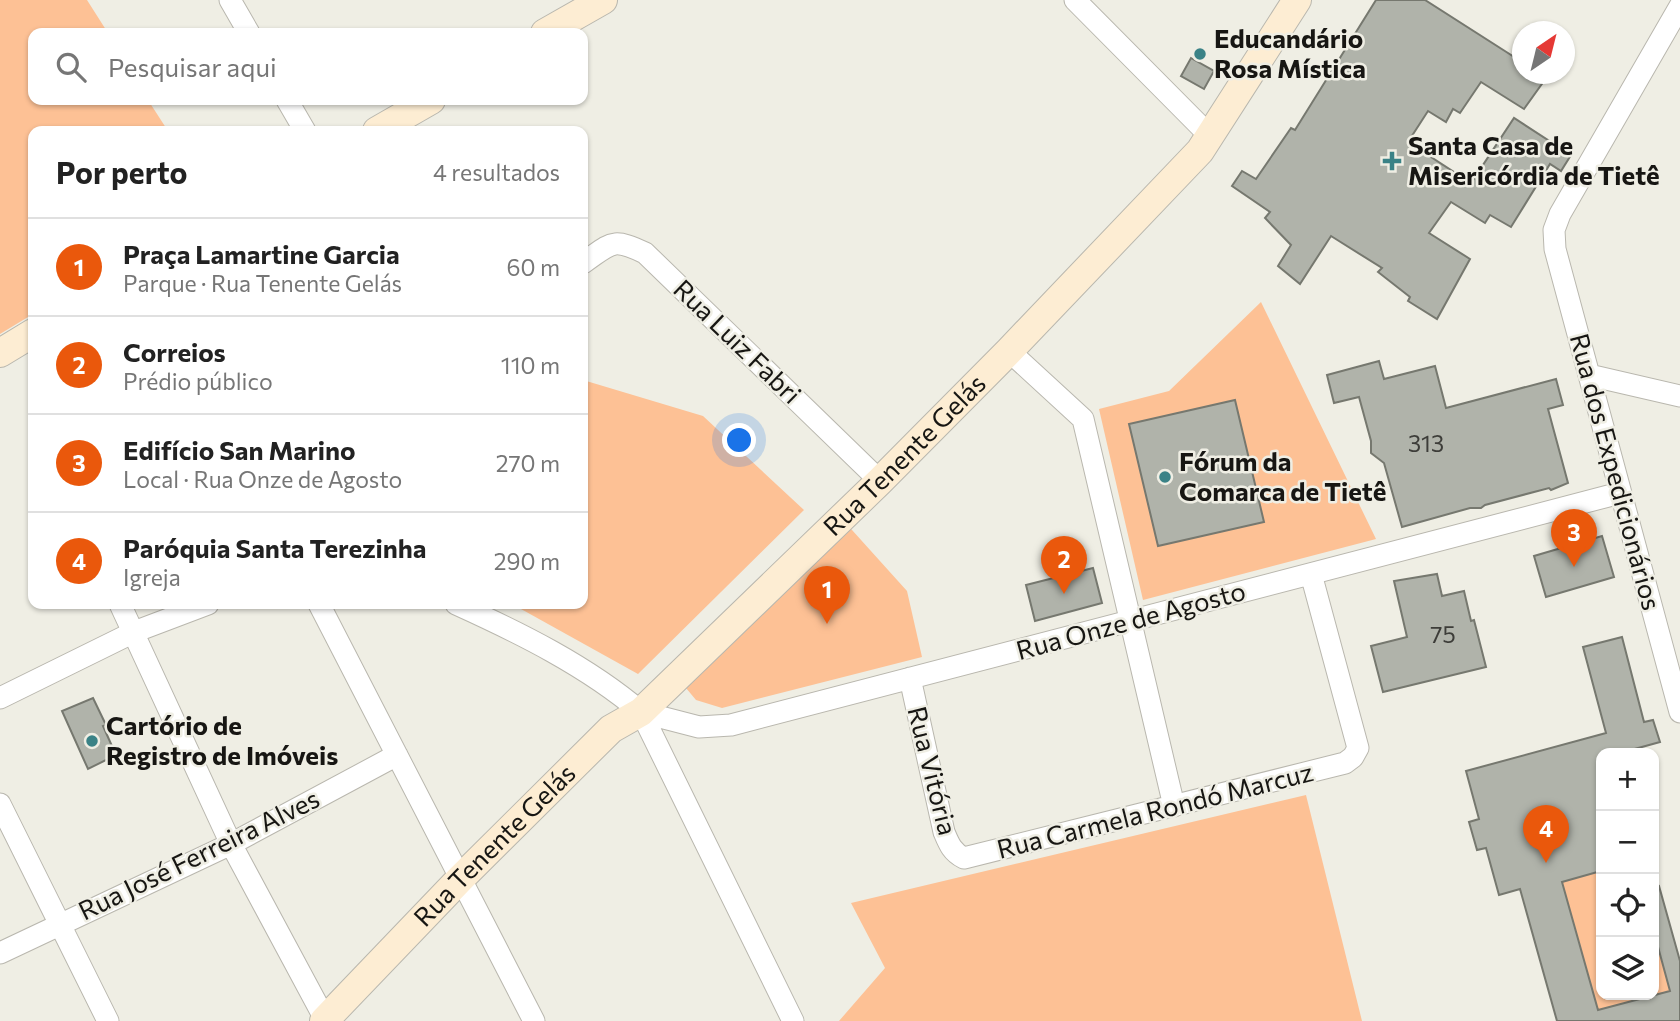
<!DOCTYPE html>
<html lang="pt">
<head>
<meta charset="utf-8">
<style>
	:root { --surface:#fff; --page:#f6f6f6; --text:#222; --muted:#767676; --line:#e0e0e0; --accent:#ea580c }
	body { margin:0; font-family:Commissioner,sans-serif; background:var(--page); color:var(--text) }
	.controls { position:absolute; right:21px; bottom:21px; display:grid; overflow:hidden; border-radius:14px; box-shadow:0 2px 5px #0004 }
	.controls button { width:63px; height:63px; display:grid; place-items:center; padding:0; border:0; border-bottom:2px solid var(--line); background:var(--surface); color:var(--text); font:35px sans-serif }
	.compass { position:absolute; left:1512px; top:21px; width:63px; height:63px; border-radius:50%; background:var(--surface); box-shadow:0 2px 5px #0004; rotate:35deg }
	.you { position:absolute; left:740px; top:441px; width:24px; height:24px; margin:-18px; border:5px solid #fff; border-radius:50%; background:#1a73e8; box-shadow:0 0 0 10px #1a73e833 }
	.badge { display:grid; place-items:center; width:46px; height:46px; border-radius:50%; background:var(--accent); color:#fff; font-size:23px; font-weight:700 }
	.pin { position:absolute; translate:-50% -58px; filter:drop-shadow(0 2px 4px #0008) }
	.pin::after { content:''; position:absolute; top:37px; width:24px; height:21px; background:inherit; clip-path:polygon(0 0,100% 0,50% 100%) }
	.list { margin:0; padding:0; list-style:none }
	h2 { display:flex; justify-content:space-between; align-items:center; height:91px; margin:0; padding:0 28px; font-size:30px }
	h2 small { font-size:23px; font-weight:400; color:var(--muted) }
	.list li { display:grid; grid-template-columns:46px 1fr auto; gap:21px; align-items:center; box-sizing:border-box; height:98px; padding:0 28px; border-top:2px solid var(--line) }
	.list b { display:block; font-size:26px; white-space:nowrap }
	.list p { margin:0; font-size:23px; white-space:nowrap; color:var(--muted) }
	.list em { font-size:23px; font-style:normal; color:var(--muted) }
	.icon { flex:none; width:38px; height:38px; fill:none; stroke:currentColor; stroke-width:2; stroke-linecap:round; stroke-linejoin:round }
	.map { position:relative; flex:none; width:1680px; height:1021px; overflow:hidden }
	.search { position:absolute; background:var(--surface); box-shadow:0 2px 5px #0004; left:28px; top:28px; width:560px; height:77px; display:flex; align-items:center; gap:18px; box-sizing:border-box; padding:0 24px; border-radius:14px; color:var(--muted); font-size:26px }
	.panel { position:absolute; background:var(--surface); box-shadow:0 2px 5px #0004; left:28px; top:126px; width:560px; height:483px; border-radius:14px }
	.map>svg:first-child { display:block }
</style>
</head>
<body>
<div class="map">
<svg width="1680" height="1021" viewBox="0 0 1680 1021">
	<rect width="100%" height="100%" fill="#efeee4"/>
	<path fill="#fdc195" d="M0 0H87L108 33H33V100H148L168 131H33V314L0 334Z
		M1261 302 1376 539 1143 600 1099 409 1169 391Z
		M583 380 703 416 804 510 638 674 512 604H583Z
		M843 520 907 591 922 657 722 708 696 700 681 682Z
		M1306 795 1362 1021H839L885 968 851 903Z
		M1601 871V995H1654V932L1670 991 1598 1010 1562 882Z"/>
	<path fill="#b0b3aa" stroke="#76786f" stroke-width="2" d="M1376 0H1425L1522 62V74H1549L1524 109 1481 82 1460 113 1453 109 1446 122 1428 111 1408 142 1471 183 1514 118 1571 155 1561 171 1550 164 1511 227 1490 215 1485 223 1451 202 1429 233 1470 259 1437 319 1408 301 1410 297 1378 272 1382 268 1331 236 1300 284 1278 266 1291 245 1265 218 1270 212 1232 186 1242 171 1256 179 1291 128 1295 130Z
		M1191 58 1214 71 1204 89 1181 76Z
		M1379 361 1384 379 1435 366 1446 408 1556 379 1563 405 1548 409 1568 483 1551 490 1549 488 1485 505 1481 508H1470L1402 527 1384 463 1371 453V441L1359 397 1334 403 1327 375Z
		M1235 400 1264 522 1158 546 1129 424Z
		M1602 536 1614 577 1546 597 1534 556Z
		M1093 568 1102 603 1035 621 1026 585Z
		M1437 574 1442 596 1464 591 1471 621 1474 620 1486 667 1383 692 1371 646 1407 637 1394 581Z
		M1622 637 1644 722 1653 720 1660 742 1631 750 1632 753H1601V871L1562 882 1598 1010 1670 991 1654 932V887L1659 886 1680 961V1021H1557L1520 889 1499 895 1486 848 1477 850 1469 822 1479 819 1466 771 1606 733 1583 647Z
		M93 698 106 725 103 726 116 755 88 769 62 711Z"/>
	<g fill="none" stroke-linecap="round" stroke-linejoin="round">
		<g stroke="#b9b7ae" stroke-width="23">
			<path id="street" d="M230 0 249 33
				M1075 0 1210 136
				M1680 6 1560 214 1554 230 1555 249 1680 712
				M287 100 305 131
				M583 263C612 243 611 237 645 253L880 481
				M1009 351 1083 419 1174 806
				M1589 375 1680 396
				M120 604 231 844 326 1021
				M319 604 534 1021
				M456 604C520 633 587 666 641 712L793 1021
				M910 678 944 832C949 844 952 852 964 858L1345 763 1353 757 1358 748 1311 574
				M0 698 134 632 208 604
				M641 712 699 727 731 725 1620 493
				M0 804 108 1021
				M0 953 231 844 397 755"/>
		</g>
		<g stroke="#b9b7ae" stroke-width="30">
			<g id="secondary">
				<path d="M545 33 603 0"/>
				<path d="M377 131 431 100"/>
				<path d="M0 353 33 333"/>
				<path id="s1" d="M324 1021 461 878 611 729 641 712 880 481 1009 351 1200 151 1297 0"/>
			</g>
		</g>
		<use href="#street" stroke="#fff" stroke-width="21"/>
		<use href="#secondary" stroke="#fdedd3" stroke-width="28"/>
	</g>
	<g fill="#3a8286" stroke="#efeee4" stroke-width="2.5">
		<circle cx="1200" cy="54" r="7"/>
		<path d="M1388.5 150.5h7v7h7v7h-7v7h-7v-7h-7v-7h7z"/>
		<circle cx="1165" cy="477" r="7"/>
		<circle cx="92" cy="741" r="7"/>
	</g>
	<g text-anchor="middle" stroke-width="5" stroke-linejoin="round" paint-order="stroke">
		<g font-size="23" fill="#3d3d39">
			<text x="1426" y="452">313</text>
			<text x="1443" y="643">75</text>
		</g>
		<g font-size="26" font-weight="bold" fill="#171613" stroke="#efeee4" text-anchor="start">
			<text x="1214" y="48">Educandário<tspan x="1214" dy="30">Rosa Mística</tspan></text>
			<text x="1408" y="155">Santa Casa de<tspan x="1408" dy="30">Misericórdia de Tietê</tspan></text>
			<text x="1179" y="471">Fórum da<tspan x="1179" dy="30">Comarca de Tietê</tspan></text>
			<text x="106" y="735">Cartório de<tspan x="106" dy="30">Registro de Imóveis</tspan></text>
		</g>
		<g font-size="26" fill="#171613" stroke="#efeee4">
			<text transform="translate(737 342) rotate(44)" y="9">Rua Luiz Fabri</text>
			<text dy="9" stroke="none"><textPath href="#s1" startOffset="812">Rua Tenente Gelás</textPath></text>
			<text transform="translate(1615 472) rotate(75)" y="9">Rua dos Expedicionários</text>
			<text transform="translate(1131 621) rotate(-15)" y="9">Rua Onze de Agosto</text>
			<text transform="translate(932 771) rotate(76)" y="9">Rua Vitória</text>
			<text transform="translate(1155 811) rotate(-14)" y="9">Rua Carmela Rondó Marcuz</text>
			<text dy="9" stroke="none"><textPath href="#s1" startOffset="245">Rua Tenente Gelás</textPath></text>
			<text transform="translate(199 855) rotate(-26)" y="9">Rua José Ferreira Alves</text>
		</g>
	</g>
</svg>
<div class="controls">
<button>+</button>
<button>−</button>
<button><svg class="icon" aria-label="locate" viewBox="0 0 24 24"><circle cx="12" cy="12" r="6"/><path d="M12 2v4M12 18v4M2 12h4M18 12h4"/></svg></button>
<button><svg class="icon" aria-label="layers" viewBox="0 0 24 24"><path d="M12 4l9 5-9 5-9-5zM3 14l9 5 9-5"/></svg></button>
</div>
<svg class="compass" viewBox="-18 -18 36 36"><path d="M0-13l5 13h-10z" fill="#e53935"/><path d="M0 13l5-13h-10z" fill="#767676"/></svg>
<div class="you"></div>
<div class="pin badge" style="left:827px;top:624px">1</div>
<div class="pin badge" style="left:1064px;top:594px">2</div>
<div class="pin badge" style="left:1574px;top:567px">3</div>
<div class="pin badge" style="left:1546px;top:863px">4</div>
<div class="search"><svg class="icon" aria-label="search" viewBox="0 0 24 24"><circle cx="10" cy="10" r="6"/><path d="M15 15l6 6"/></svg>Pesquisar aqui</div>
<section class="panel">
<h2>Por perto<small>4 resultados</small></h2>
<ul class="list">
<li><span class="badge">1</span><div><b>Praça Lamartine Garcia</b><p>Parque · Rua Tenente Gelás</p></div><em>60 m</em></li>
<li><span class="badge">2</span><div><b>Correios</b><p>Prédio público</p></div><em>110 m</em></li>
<li><span class="badge">3</span><div><b>Edifício San Marino</b><p>Local · Rua Onze de Agosto</p></div><em>270 m</em></li>
<li><span class="badge">4</span><div><b>Paróquia Santa Terezinha</b><p>Igreja</p></div><em>290 m</em></li>
</ul>
</section>
</div>
</body>
</html>
